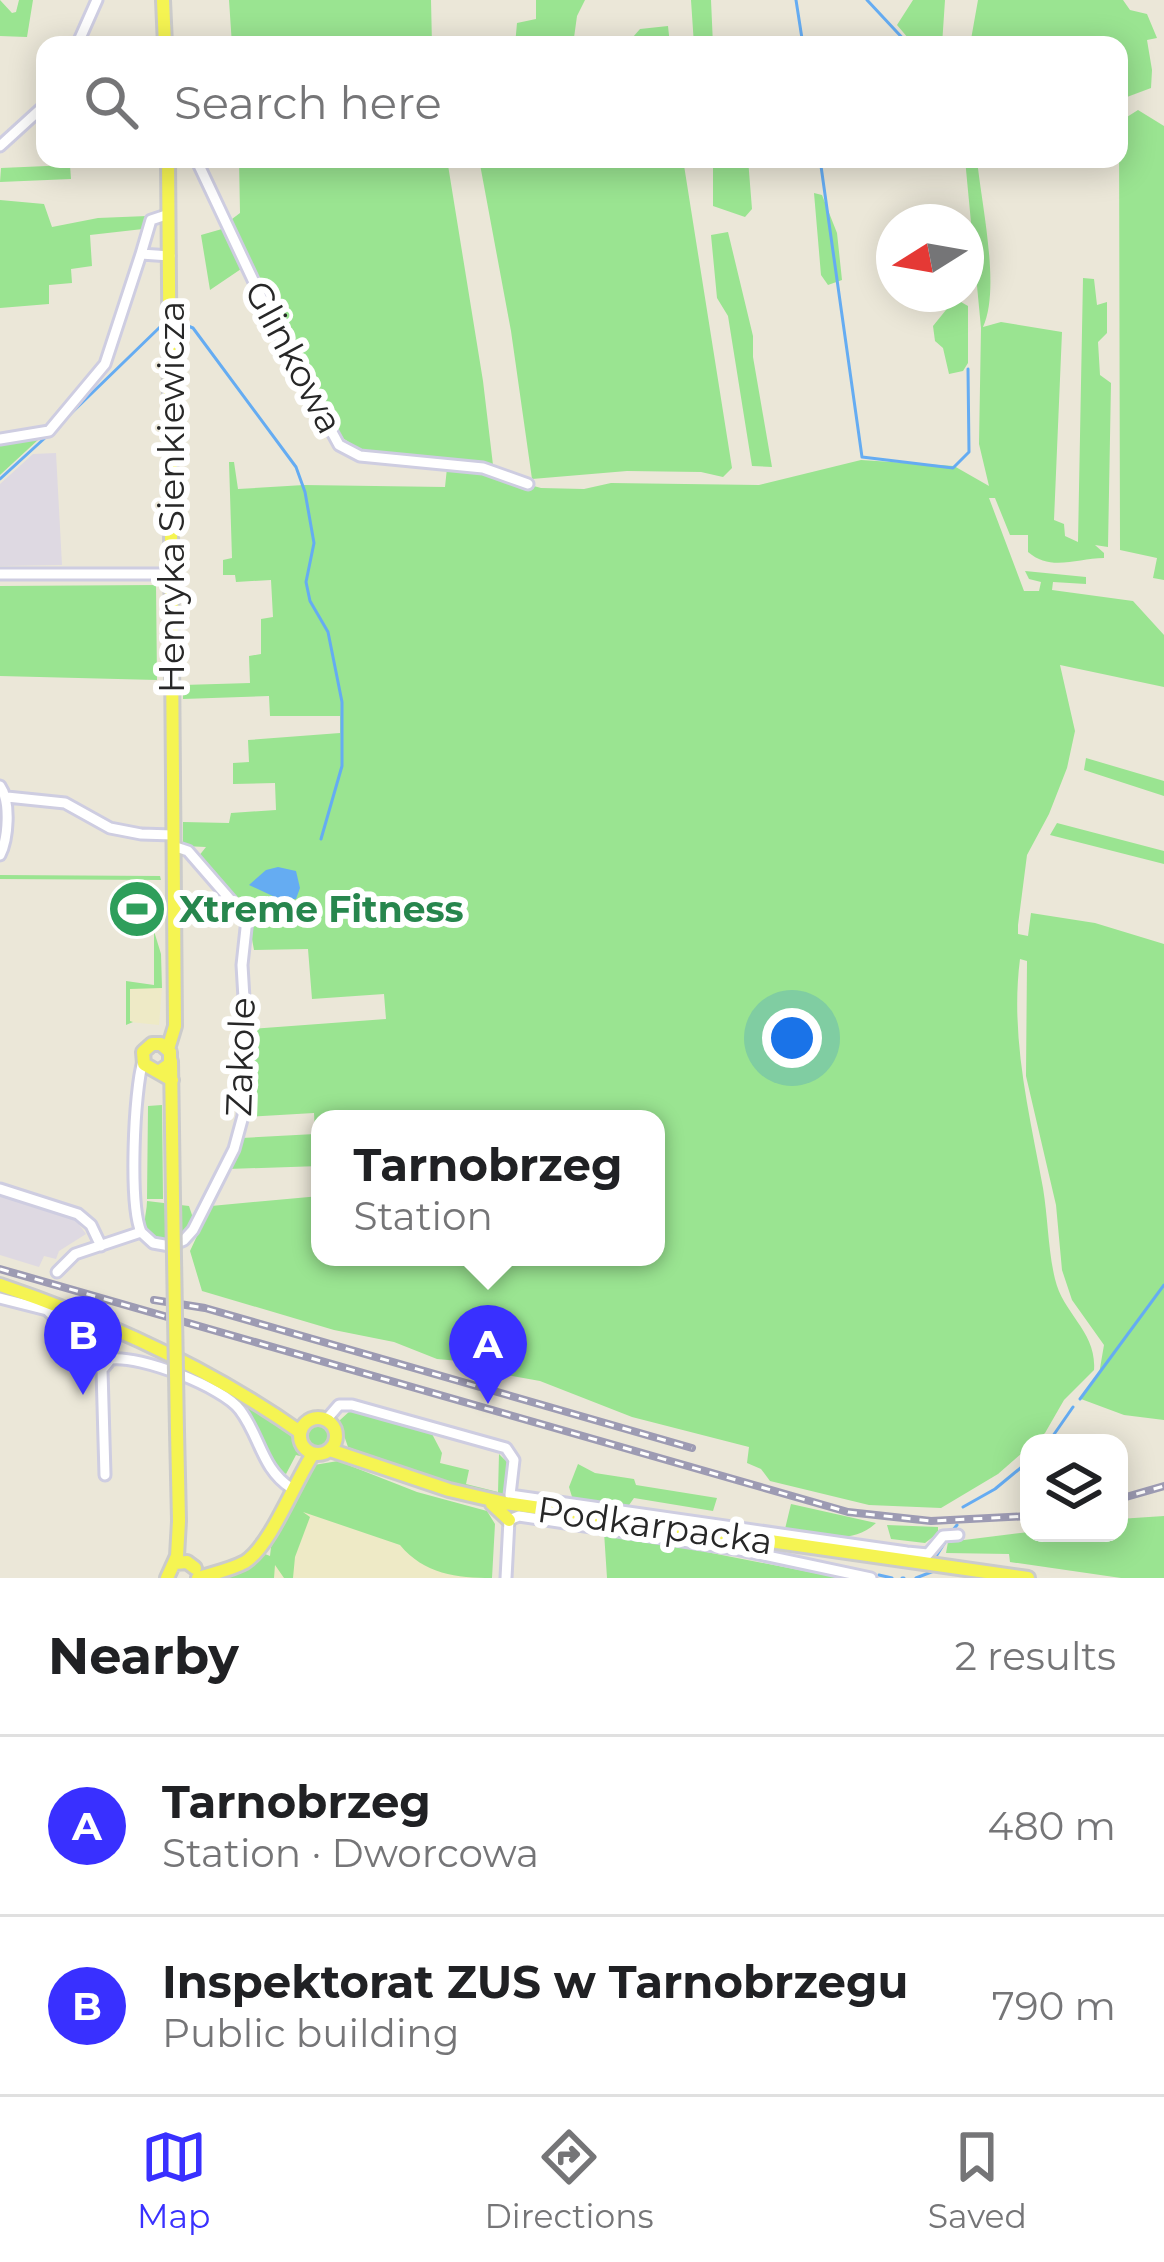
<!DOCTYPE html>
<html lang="en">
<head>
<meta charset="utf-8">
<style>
	:root { --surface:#fff; --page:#f6f6f6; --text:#202124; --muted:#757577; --line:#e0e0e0; --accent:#3930ff }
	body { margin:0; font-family:Montserrat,sans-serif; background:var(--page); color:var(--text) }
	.controls { position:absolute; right:36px; bottom:36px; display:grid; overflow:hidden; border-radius:24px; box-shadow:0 6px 30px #0003 }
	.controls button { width:108px; height:108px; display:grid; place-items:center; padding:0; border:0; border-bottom:3px solid var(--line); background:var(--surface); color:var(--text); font:60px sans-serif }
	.compass { position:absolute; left:876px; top:204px; width:108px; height:108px; border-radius:50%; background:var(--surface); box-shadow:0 6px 30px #0003; rotate:259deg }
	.you { position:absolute; left:792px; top:1038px; width:42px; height:42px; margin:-30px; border:9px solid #fff; border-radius:50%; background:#1a73e8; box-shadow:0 0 0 18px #1a73e833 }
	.badge { display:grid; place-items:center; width:78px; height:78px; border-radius:50%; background:var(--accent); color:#fff; font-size:39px; font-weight:700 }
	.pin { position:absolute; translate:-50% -99px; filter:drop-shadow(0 3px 6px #0008) }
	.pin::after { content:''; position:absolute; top:63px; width:42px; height:36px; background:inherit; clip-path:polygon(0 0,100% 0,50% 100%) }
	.popup { position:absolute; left:311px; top:1110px; width:354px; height:156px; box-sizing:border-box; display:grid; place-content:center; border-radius:24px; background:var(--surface); filter:drop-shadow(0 3px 9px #0005); font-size:39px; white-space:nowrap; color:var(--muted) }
	.popup b { font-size:45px; color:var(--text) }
	.popup::after { content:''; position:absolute; left:50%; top:100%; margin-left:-24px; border:24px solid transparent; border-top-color:var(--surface) }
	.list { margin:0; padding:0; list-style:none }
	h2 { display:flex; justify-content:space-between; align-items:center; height:156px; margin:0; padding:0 48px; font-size:51px }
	h2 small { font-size:39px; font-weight:400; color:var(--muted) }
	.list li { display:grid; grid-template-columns:78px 1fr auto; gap:36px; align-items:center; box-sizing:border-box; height:180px; padding:0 48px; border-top:3px solid var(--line) }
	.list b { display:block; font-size:45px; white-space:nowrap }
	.list p { margin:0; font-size:39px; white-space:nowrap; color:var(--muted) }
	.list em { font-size:39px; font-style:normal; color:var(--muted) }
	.icon { flex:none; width:66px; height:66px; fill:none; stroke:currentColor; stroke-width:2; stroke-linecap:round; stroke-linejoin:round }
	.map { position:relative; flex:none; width:1164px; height:1578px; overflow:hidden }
	.search { position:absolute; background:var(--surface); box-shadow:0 6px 30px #0003; left:36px; right:36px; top:36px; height:132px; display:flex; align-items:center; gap:30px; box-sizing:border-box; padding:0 42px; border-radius:24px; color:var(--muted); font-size:45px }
	.sheet { height:516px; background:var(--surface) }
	nav { display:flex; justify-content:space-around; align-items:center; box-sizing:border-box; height:168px; border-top:3px solid var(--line); background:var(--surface); font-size:33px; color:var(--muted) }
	nav a { display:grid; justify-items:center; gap:6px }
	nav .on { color:var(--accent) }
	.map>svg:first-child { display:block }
</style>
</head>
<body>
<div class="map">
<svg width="1164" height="1578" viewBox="0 0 1164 1578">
	<rect width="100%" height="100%" fill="#ebe7d8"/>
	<path fill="#ded9e2" d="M56 453 62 565 0 566V484L33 454Z
		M0 1195 75 1219 86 1234 59 1251 56 1259 44 1256 39 1267 0 1255Z"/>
	<path fill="#eeeac6" d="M130 988H162L159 1025 130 1022Z
		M292 1508 492 1576V1578H274V1546Z"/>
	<path fill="#9ae491" d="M0 0 12 13 16 12 19 0H33L27 37 0 36Z
		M229 0H431L432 45H232Z
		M536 0H585L577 16 573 45H515L517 23 536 19Z
		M691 0H711L713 45H694Z
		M913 0H945L942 45H914L897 25Z
		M978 0H1123L1130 10 1147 14 1157 38 1147 40 1152 70 1151 88 1119 100V45H970Z
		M668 26 670 45H626L640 29Z
		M1138 110 1164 126V580L1153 578 1157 558 1120 550 1119 122Z
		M239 159H447L483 381 493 465 364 452 341 437 228 222 240 213Z
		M479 159H683L732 468 723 477 701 472 627 471 532 479 511 331Z
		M713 159H748L752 209 745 217 713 206Z
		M965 159H977C981 202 1001 289 983 327L1001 322 1062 332 1054 520 1064 524 1065 536 1078 542 1083 278 1094 279 1097 305 1107 302V333L1098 342 1100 375 1111 383 1108 547 1095 545 1104 553V558C1077 558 1051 572 1028 552V535H1010L995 498H989L1024 591H1039L1041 582 1029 579 1025 571 1086 577V584L1053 582 1052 590 1133 601 1164 635V687L1060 665 1075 731 1067 768 1049 814 1027 855 1018 925V934L1028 936 1031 913 1095 923 1164 944V1420L1124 1415 1081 1399 1099 1374 1104 1345 1072 1300 1062 1270 1056 1205 1026 1076 1027 961 1020 959C1010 1037 1029 1111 1043 1188 1048 1218 1048 1250 1055 1279 1063 1314 1097 1332 1094 1370L1064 1400 1045 1433 998 1474 941 1508 869 1505 770 1481 761 1469 747 1463 749 1447 632 1417 540 1381 484 1371 470 1362 437 1359 394 1342 334 1330 202 1291 190 1251 211 1206 320 1196V1257H656V1119H320V1166L228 1169 242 1138 315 1134 314 1113 247 1117 250 1029 386 1019 384 994 312 999 308 949 254 950 247 912 198 857 206 847 183 846V822L229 823 231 813 276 810 275 783 233 784V763L249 762 248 740 340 733V716H270L269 696 183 699V685L250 683 249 656 261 654V619L273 617 271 580 236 582 235 575H223V560L232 558 229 462H234L238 489 304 485 445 487 447 468 482 472 541 488 584 489 611 483 759 485 861 460 954 466 989 486 979 444 981 328Z
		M70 165 71 179 0 182 1 168Z
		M814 193 822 195 837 233 842 280 828 285 821 275Z
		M0 200 44 204 52 227 98 218 147 216 143 229 90 235 92 266 71 269 72 283 49 285V304L0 308Z
		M222 229 241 269 210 290 201 235Z
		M728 232 753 336V357L772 467 752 466 728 316 717 298 711 235Z
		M961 302 968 306V363L963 371 949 374 943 348 935 341 933 326 950 305Z
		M39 439 0 475V443Z
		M156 585 157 680 0 676V586Z
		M1086 758 1164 781V796L1084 770Z
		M1057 823 1164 851V864L1050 835Z
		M0 875 160 876 161 880 0 879Z
		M154 931 161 954 162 988 130 989V1021L133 1022 126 1025V981L154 985Z
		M162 1105 163 1199H147L148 1106Z
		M147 1201 189 1206 193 1218C184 1233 176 1242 157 1238 138 1227 147 1217 147 1201Z
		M232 1394 296 1436 300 1456 296 1455 286 1474 276 1470 250 1415Z
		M351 1410 431 1432 442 1453 440 1463 469 1470 466 1484 498 1492 499 1454 505 1460 502 1451 509 1465 506 1499 473 1492 348 1447 339 1421Z
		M305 1437a13 13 0 1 1 26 0a13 13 0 1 1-26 0Z
		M338 1461 417 1492 487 1511 495 1524 492 1578C457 1578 424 1574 400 1545L303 1512 310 1517 295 1557 293 1578H284L275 1565 274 1578H224L249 1567 265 1554 270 1556 271 1547 314 1465Z
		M578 1464 595 1473 634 1479 636 1485 717 1498 713 1511 634 1498 627 1508 573 1500 569 1487Z
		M791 1504 876 1523C850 1547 817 1534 785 1529Z
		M1164 1516V1578H1121L1010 1562 1009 1554 946 1553 948 1542 1029 1532 1119 1533V1519Z
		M887 1525 938 1527V1533L925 1543 891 1539Z
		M604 1532 840 1578H607Z"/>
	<path fill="#65acf2" d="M278 867 296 871 300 888 296 899H279L249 885 266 870Z"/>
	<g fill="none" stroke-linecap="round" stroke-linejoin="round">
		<path stroke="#65acf2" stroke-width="3" d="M796 0 803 45
			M867 0 909 45
			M820 159 862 457 953 468 969 452 968 369
			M181 323 193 328 296 467 305 492 314 543 306 582 310 601 328 632 342 702V766L321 839
			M58 426 160 327
			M0 479 47 436
			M1080 1399 1164 1285
			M1048 1443 1073 1407
			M963 1507 995 1489 1029 1461
			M520 1511 613 1525
			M623 1526 672 1535
			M953 1530 957 1525
			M759 1549 861 1571
			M935 1558 947 1539
			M879 1575 892 1578
			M902 1578H904
			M916 1578 934 1571"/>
		<g stroke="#cecde1" stroke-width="15">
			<path id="minor" d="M77 45 97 0
				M0 146 45 105
				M196 159 277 331 339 445 360 456 483 468 528 484
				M141 254 151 220 169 214
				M0 439 49 431 105 364 141 254 170 256
				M0 574H172
				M0 786C11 802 8 839 0 855
				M7 797 65 803 110 828 141 834 173 835
				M0 1189 78 1214 91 1225 101 1246
				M141 1232 153 1243 170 1246 184 1240 193 1230 234 1149 243 1116 247 1048 242 965 247 919 188 851 173 846
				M141 1232C129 1204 134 1091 143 1061
				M57 1272 75 1254 141 1232
				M0 1298 47 1310 73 1335 106 1344 111 1359C140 1355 223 1387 240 1410 261 1438 261 1468 291 1488
				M326 1420 339 1405H352L506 1448 514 1460 510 1495 907 1552 928 1554 943 1536 958 1535
				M105 1475 102 1370 111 1359
				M506 1578 509 1520 519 1516 735 1549 871 1578"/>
		</g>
		<g stroke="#cbcbcb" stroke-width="18">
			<path id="major" d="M163 0 165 45
				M168 159 175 1026 168 1049
				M171 1061 173 1199
				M160 1071 170 1064V1052L161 1044H152L143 1052 144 1064 172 1080
				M0 1285C106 1321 208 1367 300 1432
				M300 1436a18 18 0 1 1 36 0a18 18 0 1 1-36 0Z
				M330 1450 449 1490 505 1503 1028 1578
				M492 1504 509 1520
				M175 1563 187 1562 195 1568
				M167 1578 177 1556 179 1521 177 1431
				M198 1578C214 1573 230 1570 245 1562 271 1545 294 1483 313 1454"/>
		</g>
		<use href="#minor" stroke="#fff" stroke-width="9"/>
		<use href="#major" stroke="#f5f452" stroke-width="12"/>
		<g stroke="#9d9bb3" stroke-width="8">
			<path id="rail" d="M0 1269 848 1512 931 1521 1029 1516
				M154 1300 205 1308 692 1448
				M1119 1499 1164 1486"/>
		</g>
		<use href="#rail" stroke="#fff" stroke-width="3" stroke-dasharray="9" stroke-linecap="butt"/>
		<g stroke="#cbcbcb" stroke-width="18" stroke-linecap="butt">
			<path id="major-bridge" d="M173 1199 177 1431"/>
		</g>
		<use href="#major-bridge" stroke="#f5f452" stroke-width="12"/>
	</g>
	<defs>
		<g id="stadium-disc" transform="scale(3)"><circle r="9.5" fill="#2e9e5b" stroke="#fff"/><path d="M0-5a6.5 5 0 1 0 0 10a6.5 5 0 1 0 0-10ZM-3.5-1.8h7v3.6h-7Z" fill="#fff"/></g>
	</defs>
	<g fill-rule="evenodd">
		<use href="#stadium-disc" x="137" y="909"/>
	</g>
	<g text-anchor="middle" stroke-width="12" stroke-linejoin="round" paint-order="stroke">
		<g font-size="36" fill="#272727" stroke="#fff">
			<text transform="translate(294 357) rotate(62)" y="13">Glinkowa</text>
			<text transform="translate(171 497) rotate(-90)" y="13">Henryka Sienkiewicza</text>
			<text transform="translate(240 1057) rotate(-88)" y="13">Zakole</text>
			<text transform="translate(655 1525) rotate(8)" y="13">Podkarpacka</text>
		</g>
		<g font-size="36" font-weight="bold" fill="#27864d" stroke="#fff" text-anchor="start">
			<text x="179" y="922">Xtreme Fitness</text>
		</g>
	</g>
</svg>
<div class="controls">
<button><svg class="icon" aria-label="layers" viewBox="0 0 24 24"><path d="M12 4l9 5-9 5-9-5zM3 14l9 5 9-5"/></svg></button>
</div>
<svg class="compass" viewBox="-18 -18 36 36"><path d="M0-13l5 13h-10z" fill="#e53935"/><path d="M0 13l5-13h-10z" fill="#757577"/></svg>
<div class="you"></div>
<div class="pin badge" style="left:488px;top:1404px">A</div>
<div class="popup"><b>Tarnobrzeg</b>Station</div>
<div class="pin badge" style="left:83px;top:1395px">B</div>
<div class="search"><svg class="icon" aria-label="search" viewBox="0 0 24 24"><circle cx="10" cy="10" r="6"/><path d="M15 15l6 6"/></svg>Search here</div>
</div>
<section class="sheet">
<h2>Nearby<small>2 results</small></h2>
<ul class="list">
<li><span class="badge">A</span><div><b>Tarnobrzeg</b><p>Station · Dworcowa</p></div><em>480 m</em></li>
<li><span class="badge">B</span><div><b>Inspektorat ZUS w Tarnobrzegu</b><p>Public building</p></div><em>790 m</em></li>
</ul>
</section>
<nav>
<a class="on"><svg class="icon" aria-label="map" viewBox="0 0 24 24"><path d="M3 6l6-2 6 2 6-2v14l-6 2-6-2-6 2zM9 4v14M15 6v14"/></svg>Map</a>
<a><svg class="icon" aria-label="directions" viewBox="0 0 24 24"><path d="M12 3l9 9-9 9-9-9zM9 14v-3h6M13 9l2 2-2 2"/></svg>Directions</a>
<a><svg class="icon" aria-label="saved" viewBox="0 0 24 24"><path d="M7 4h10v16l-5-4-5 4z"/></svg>Saved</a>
</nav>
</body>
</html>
